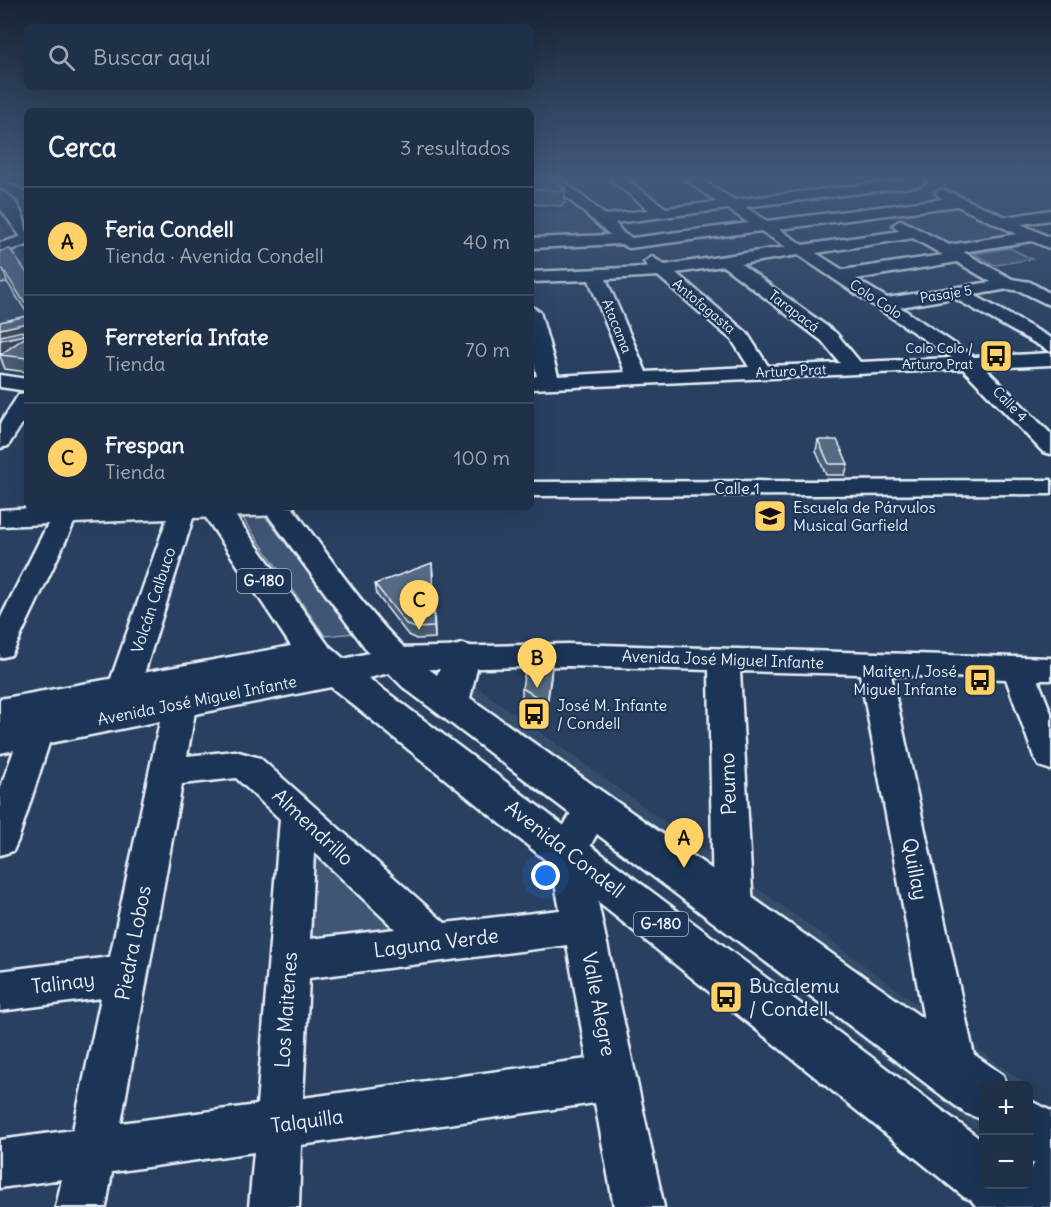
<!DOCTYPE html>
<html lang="es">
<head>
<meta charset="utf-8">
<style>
	:root { --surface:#1f3049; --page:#273850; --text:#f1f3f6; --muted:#a1a9b4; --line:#3c4b61; --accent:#ffd166 }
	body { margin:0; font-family:Delius,sans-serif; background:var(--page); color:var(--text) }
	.controls { position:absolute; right:18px; bottom:18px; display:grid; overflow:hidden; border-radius:9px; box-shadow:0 6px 24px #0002 }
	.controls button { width:54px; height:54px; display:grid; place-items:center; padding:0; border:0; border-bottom:2px solid var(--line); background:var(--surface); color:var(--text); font:30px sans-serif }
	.you { position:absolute; left:546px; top:876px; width:21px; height:21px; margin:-15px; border:4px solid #fff; border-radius:50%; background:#1a73e8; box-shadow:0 0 0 9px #1a73e833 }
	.badge { display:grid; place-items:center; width:39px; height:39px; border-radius:50%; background:var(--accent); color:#111; font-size:20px; font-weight:700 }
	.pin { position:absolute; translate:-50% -50px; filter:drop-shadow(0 2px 3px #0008) }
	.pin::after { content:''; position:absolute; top:32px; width:21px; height:18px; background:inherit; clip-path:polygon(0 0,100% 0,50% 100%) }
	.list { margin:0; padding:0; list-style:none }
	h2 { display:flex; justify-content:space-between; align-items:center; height:78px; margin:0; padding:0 24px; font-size:26px }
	h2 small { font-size:20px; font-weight:400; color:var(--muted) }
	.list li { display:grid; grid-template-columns:39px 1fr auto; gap:18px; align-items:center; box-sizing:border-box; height:108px; padding:0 24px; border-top:2px solid var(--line) }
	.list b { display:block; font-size:22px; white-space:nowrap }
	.list p { margin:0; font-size:20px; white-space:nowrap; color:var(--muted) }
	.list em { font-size:20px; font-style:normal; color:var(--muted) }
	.icon { flex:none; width:33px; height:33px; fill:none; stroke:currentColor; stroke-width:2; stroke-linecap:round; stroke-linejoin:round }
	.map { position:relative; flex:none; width:1051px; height:1207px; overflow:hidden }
	.search { position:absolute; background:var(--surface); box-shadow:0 6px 24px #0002; left:24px; top:24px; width:510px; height:66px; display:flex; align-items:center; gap:15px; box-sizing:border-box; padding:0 21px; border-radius:9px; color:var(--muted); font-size:22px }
	.panel { position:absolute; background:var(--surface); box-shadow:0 6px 24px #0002; left:24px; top:108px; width:510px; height:402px; border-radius:9px }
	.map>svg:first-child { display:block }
</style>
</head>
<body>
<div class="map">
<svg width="1051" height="1207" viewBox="0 0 1051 1207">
	<rect width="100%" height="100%" fill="#294061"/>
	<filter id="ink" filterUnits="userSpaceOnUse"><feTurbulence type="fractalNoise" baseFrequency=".0167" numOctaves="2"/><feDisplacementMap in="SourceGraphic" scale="12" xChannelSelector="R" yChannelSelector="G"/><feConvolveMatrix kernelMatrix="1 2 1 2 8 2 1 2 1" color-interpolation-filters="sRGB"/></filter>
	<g filter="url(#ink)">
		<path fill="#364d6b" d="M951 205 1016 237 947 247 886 214Z
			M581 211 611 237 531 240V213Z
			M0 222 27 261V374L0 370Z
			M449 667 838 946 1027 1085 984 1086 983 1135 385 672Z"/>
		<path fill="#415774" stroke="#94a4b6" stroke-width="1.5" d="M1010 248 1032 259 995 265 974 254Z
			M264 515 355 633 325 636 241 516Z
			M306 844 403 928 300 938Z"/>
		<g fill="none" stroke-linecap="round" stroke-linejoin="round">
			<g stroke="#e8f1f8" stroke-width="5">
				<path id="minor" d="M546 179H561L605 215 649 210 610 179H625L666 208 717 202 685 179H701L734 200 911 179H921L925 182 918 186 745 207 767 221 943 199 935 193 942 189 1006 217 1051 210V220L1021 224 1051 238V249L1032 241 963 252 1012 279 1030 282 1051 294V306L1020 291 1008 289 974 295 1051 338V352L954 298 900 307 974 357 1051 353V365L985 368 1051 434V454L1043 452 963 369 531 389V377L537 376 531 350V306L540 312 558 376 625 372 589 280 531 282V272L648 267 644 262 652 257 665 265 786 247 761 231 629 248 622 244 531 248V238L610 235ZM957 206 1017 234 949 245 901 220 893 225 900 231 803 245 779 229ZM728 209 749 223 632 238 624 234 615 223ZM913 238 943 255 843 270 816 253ZM798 255 952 358 860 362 836 333 741 264ZM957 262 991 282 887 298 856 279ZM723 266 822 341 840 363 768 366 747 333 676 273ZM658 276 732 340 749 367 646 372 606 279Z
					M27 235V245L0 253V243Z
					M0 375 27 379V391L0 387Z
					M27 393V416L8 446 0 448V424L19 394Z
					M1051 480V494L531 496V482Z
					M51 507H294L290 512 281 515 193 518 139 690 134 698 123 701 112 698 107 690 167 519 74 523 15 648 11 655 0 658V619L48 524 0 526V510Z
					M568 644 1051 658V680H1038L1051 713V770L1039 766 1034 757 1006 679 891 675 978 1074 972 1090 956 1096 940 1090 934 1074 860 674 740 671 753 909 747 921 733 927 719 921 713 909 709 670 568 666 394 670 383 667 379 659 383 651 394 648Z
					M185 668 196 671 201 679 187 756 235 751 260 758 445 923 560 910 549 851 581 796 594 791 607 796 612 806 587 852 664 1207H614L595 1103 301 1145 299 1207H249L254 1152 112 1172 106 1207H56L62 1179 0 1188V1140L73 1130 101 998 0 1011V971L110 957 169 679 174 671ZM236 778 280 819 257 1105 121 1123 182 784ZM314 852 395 929 310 939ZM567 945 587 1059 303 1098 309 978Z
					M37 719 49 722 53 731 18 840 13 851 0 855V789L21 731 25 722Z
					M1051 1157V1207H1013L1023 1184H1028V1174L1034 1164Z"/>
			</g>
			<g stroke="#e8f1f8" stroke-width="5">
				<path id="major" d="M5 179H27V190Z
					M0 191C18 196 27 222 27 238L21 237 0 208Z
					M199 507H229L328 645 344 659 369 653 262 507H292C336 564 378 633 437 675L450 647 462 644 474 647 480 656 470 698 1003 1075 1007 1086H984V1120L965 1113 403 687 389 673 368 678 984 1142V1184H1028V1176L1042 1187 1051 1207H977L971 1200 964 1197 331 687 0 753V699L291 646Z
					M1028 1100 1051 1111V1171L1028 1161Z"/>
			</g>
			<use href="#minor" fill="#1d3557" fill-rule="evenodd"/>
			<use href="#major" fill="#1d3557" fill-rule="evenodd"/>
		</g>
		<path fill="#495b71" stroke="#e8f1f8" stroke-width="1.5" d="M531 179 565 188V203H562V206L531 204Z
			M0 251 27 273V313L7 282 0 283Z
			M27 316V333H24L25 337 27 336V372L5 369 0 356V322Z
			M818 440 848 464 845 475H826L816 451Z
			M432 563 435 638 416 639 408 635 377 595 375 584Z
			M552 666 551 678 546 714 522 699V688Z"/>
		<path fill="#3c4a5c" stroke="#e8f1f8" stroke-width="1.5" d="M0 269H3L7 282 0 283Z
			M27 323V333L0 339V329Z
			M24 335 27 342 0 355V340Z
			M432 563 433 574 435 638 434 627Z"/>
		<path fill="#556a83" stroke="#e8f1f8" stroke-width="1.5" d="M531 179H555L565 188H562L563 191 531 189Z
			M10 249 27 273V301L24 302 3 269H0V251Z
			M27 316V323L0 329V322Z
			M22 331 24 335 0 340V336Z
			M27 336V358L0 355Z
			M818 440H837L848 464H829Z
			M432 563 434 627 415 628 406 624 375 584Z
			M526 664 552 666 547 703 522 688Z"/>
	</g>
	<linearGradient id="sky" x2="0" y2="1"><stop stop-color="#172335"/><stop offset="0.51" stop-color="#43597b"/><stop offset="1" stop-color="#43597b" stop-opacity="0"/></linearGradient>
	<rect width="1051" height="348" fill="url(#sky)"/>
	<defs>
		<g id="bus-square" transform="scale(1.725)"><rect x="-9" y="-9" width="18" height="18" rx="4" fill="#ffd166" stroke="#1d3557"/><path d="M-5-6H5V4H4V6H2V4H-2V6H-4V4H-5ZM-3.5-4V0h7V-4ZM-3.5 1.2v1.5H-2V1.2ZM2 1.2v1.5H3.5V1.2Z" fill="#111"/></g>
		<g id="school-square" transform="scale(1.725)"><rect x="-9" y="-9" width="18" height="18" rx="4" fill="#ffd166" stroke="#1d3557"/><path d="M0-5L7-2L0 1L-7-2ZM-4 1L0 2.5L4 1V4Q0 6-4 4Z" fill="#111"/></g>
	</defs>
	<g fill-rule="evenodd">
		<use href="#bus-square" x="996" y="356"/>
		<use href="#school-square" x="770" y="516"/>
		<use href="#bus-square" x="980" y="680"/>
		<use href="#bus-square" x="534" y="714"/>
		<use href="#bus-square" x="726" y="997"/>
	</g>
	<g text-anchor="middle" stroke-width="4.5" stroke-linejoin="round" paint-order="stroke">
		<g font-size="14" fill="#e8f1f8" stroke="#1d3557">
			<text transform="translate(946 294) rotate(-9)" y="5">Pasaje 5</text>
			<text transform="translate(876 299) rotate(33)" y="5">Colo Colo</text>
			<text transform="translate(704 306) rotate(40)" y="5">Antofagasta</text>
			<text transform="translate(794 311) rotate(37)" y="5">Tarapacá</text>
			<text transform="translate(617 326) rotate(68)" y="5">Atacama</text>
			<text transform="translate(791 371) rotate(-3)" y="5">Arturo Prat</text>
			<text transform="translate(1010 404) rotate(46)" y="5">Calle 4</text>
		</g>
		<g font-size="14" fill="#e8f1f8" stroke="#1d3557" text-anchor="end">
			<text x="973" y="353">Colo Colo /<tspan x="973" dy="16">Arturo Prat</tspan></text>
		</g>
		<g fill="#1d3557" stroke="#abb9c8" stroke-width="1.5">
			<rect x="237" y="569" width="54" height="24" rx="4.5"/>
			<rect x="634" y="912" width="54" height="24" rx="4.5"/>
		</g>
		<g font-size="15" font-weight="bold" fill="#e8f1f8">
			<text x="264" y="586">G-180</text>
			<text x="661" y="929">G-180</text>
		</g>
		<g font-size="16" fill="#e8f1f8" stroke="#1d3557">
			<text x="737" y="494">Calle 1</text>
			<text transform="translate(153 600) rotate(-72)" y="6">Volcán Calbuco</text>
			<text transform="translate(723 659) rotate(2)" y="6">Avenida José Miguel Infante</text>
			<text transform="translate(197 700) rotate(-11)" y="6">Avenida José Miguel Infante</text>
		</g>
		<g font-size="16" fill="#e8f1f8" stroke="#1d3557" text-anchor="start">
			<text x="793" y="513">Escuela de Párvulos<tspan x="793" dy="18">Musical Garfield</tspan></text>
			<text x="957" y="677" text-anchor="end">Maiten / José<tspan x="957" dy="18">Miguel Infante</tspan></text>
			<text x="557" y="711">José M. Infante<tspan x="557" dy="18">/ Condell</tspan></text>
		</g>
		<g font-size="20" fill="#e8f1f8" stroke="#1d3557">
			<text transform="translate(728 784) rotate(-92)" y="7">Peumo</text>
			<text transform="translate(313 827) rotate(43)" y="7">Almendrillo</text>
			<text transform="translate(565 849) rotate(38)" y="7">Avenida Condell</text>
			<text transform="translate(915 869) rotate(79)" y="7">Quillay</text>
			<text transform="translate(133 943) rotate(-79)" y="7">Piedra Lobos</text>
			<text transform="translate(436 943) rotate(-7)" y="7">Laguna Verde</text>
			<text transform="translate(63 983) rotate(-7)" y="7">Talinay</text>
			<text transform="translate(599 1004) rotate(79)" y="7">Valle Alegre</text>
			<text transform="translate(286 1010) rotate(-86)" y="7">Los Maitenes</text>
			<text transform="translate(307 1121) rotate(-8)" y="7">Talquilla</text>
		</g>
		<g font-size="20" fill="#e8f1f8" stroke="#1d3557" text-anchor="start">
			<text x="749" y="993">Bucalemu<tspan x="749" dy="23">/ Condell</tspan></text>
		</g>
	</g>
</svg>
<div class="controls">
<button>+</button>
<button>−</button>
</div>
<div class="you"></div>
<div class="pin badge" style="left:684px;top:868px">A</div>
<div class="pin badge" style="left:537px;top:688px">B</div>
<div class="pin badge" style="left:419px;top:630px">C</div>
<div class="search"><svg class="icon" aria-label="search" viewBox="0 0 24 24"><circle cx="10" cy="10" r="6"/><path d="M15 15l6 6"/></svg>Buscar aquí</div>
<section class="panel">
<h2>Cerca<small>3 resultados</small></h2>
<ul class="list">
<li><span class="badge">A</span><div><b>Feria Condell</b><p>Tienda · Avenida Condell</p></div><em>40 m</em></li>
<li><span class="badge">B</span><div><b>Ferretería Infate</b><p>Tienda</p></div><em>70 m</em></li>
<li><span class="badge">C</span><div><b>Frespan</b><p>Tienda</p></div><em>100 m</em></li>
</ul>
</section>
</div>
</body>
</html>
